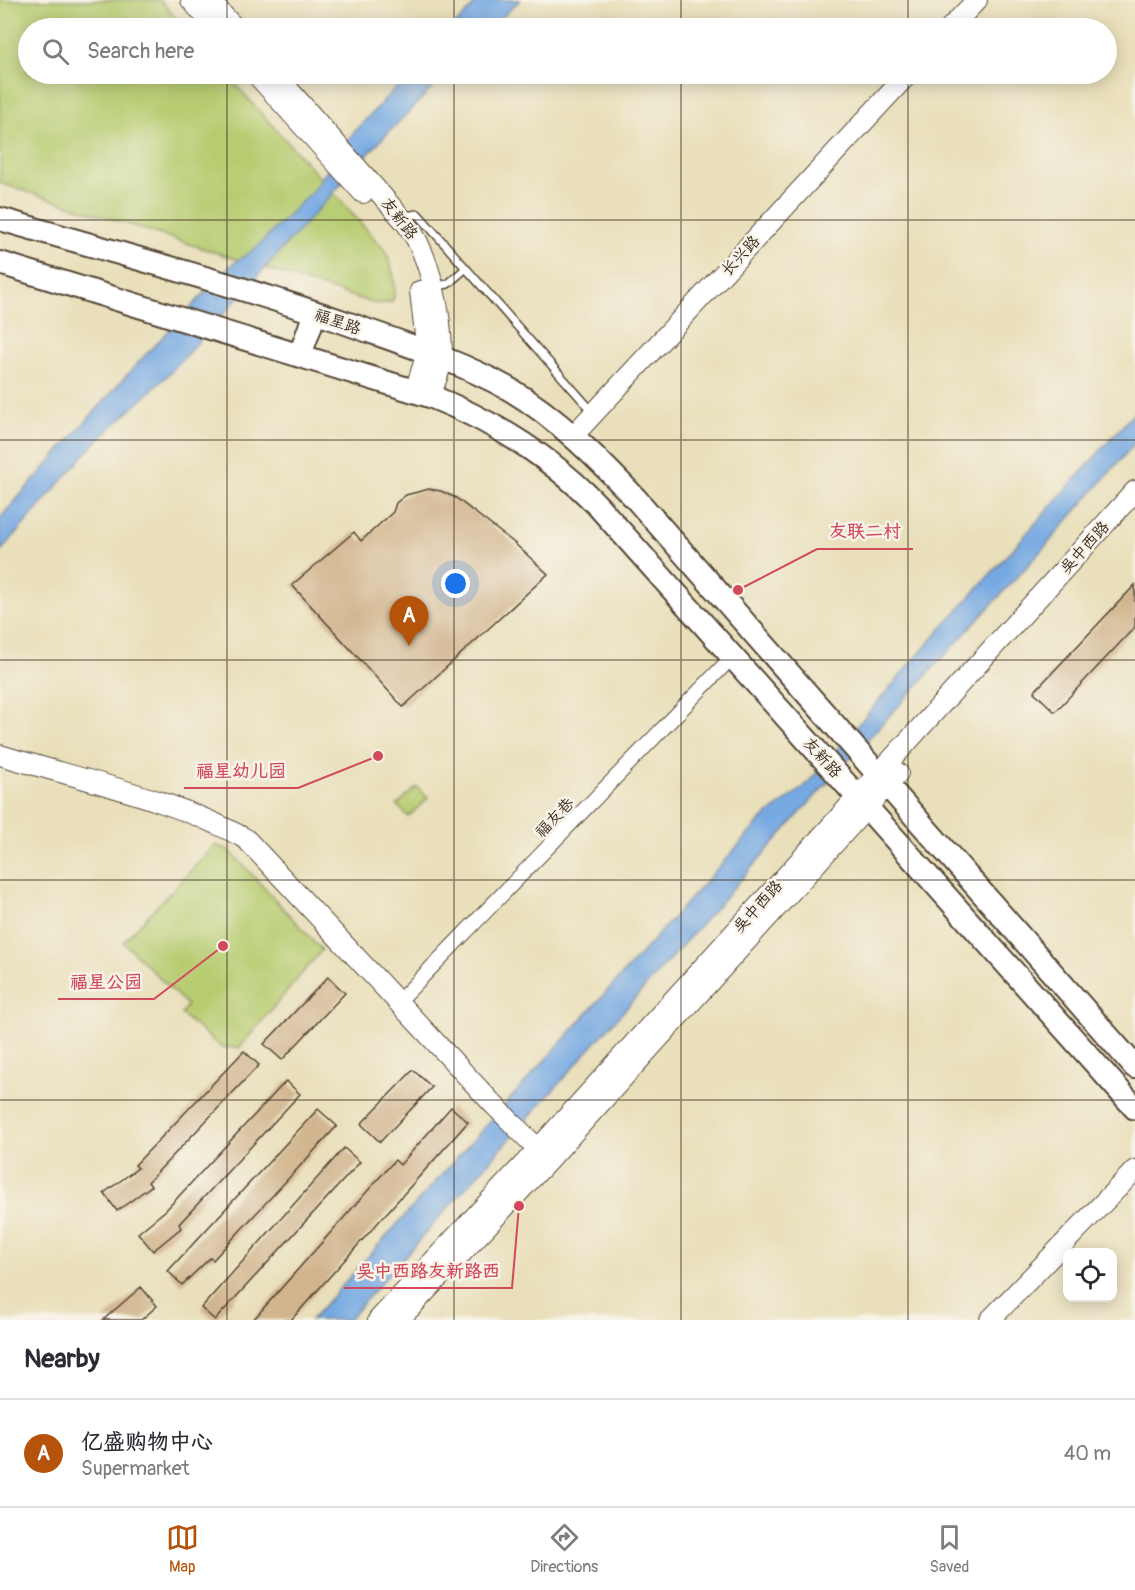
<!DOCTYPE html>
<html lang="en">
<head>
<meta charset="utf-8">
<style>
	:root { --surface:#fff; --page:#f7f7f7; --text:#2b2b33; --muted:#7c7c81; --line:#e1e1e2; --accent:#b45309 }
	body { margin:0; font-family:Pangolin,"LXGW WenKai TC",sans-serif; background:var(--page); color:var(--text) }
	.controls { position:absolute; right:18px; bottom:18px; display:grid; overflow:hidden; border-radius:12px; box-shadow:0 3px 15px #0003 }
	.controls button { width:54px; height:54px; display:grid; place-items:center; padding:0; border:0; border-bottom:2px solid var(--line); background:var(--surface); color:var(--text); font:30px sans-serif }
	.you { position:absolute; left:456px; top:584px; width:21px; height:21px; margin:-15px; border:4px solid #fff; border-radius:50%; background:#1a73e8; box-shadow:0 0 0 9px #1a73e833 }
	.badge { display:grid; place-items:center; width:39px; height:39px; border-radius:50%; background:var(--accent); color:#fff; font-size:20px; font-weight:700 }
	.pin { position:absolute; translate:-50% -50px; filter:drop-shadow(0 2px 3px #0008) }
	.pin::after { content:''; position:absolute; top:32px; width:21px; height:18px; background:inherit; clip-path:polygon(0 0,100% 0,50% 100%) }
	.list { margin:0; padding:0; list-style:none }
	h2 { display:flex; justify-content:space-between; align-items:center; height:78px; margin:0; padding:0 24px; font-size:26px }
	h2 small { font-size:20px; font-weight:400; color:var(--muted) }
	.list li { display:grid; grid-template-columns:39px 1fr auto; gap:18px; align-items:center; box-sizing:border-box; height:108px; padding:0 24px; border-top:2px solid var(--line) }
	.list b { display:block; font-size:22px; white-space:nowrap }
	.list p { margin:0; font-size:20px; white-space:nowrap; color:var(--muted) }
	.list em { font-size:20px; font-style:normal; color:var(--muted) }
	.icon { flex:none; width:33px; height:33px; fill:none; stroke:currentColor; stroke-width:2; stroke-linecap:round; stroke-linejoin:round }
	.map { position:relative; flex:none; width:1135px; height:1320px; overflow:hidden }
	.search { position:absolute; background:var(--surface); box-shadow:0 3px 15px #0003; left:18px; right:18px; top:18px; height:66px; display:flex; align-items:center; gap:15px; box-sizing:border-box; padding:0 21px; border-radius:33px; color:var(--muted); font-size:22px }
	.sheet { height:186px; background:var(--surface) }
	nav { display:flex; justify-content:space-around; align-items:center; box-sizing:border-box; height:84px; border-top:2px solid var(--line); background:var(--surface); font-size:16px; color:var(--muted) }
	nav a { display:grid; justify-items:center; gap:3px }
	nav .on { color:var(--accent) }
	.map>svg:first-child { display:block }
</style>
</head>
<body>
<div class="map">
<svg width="1135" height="1320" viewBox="0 0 1135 1320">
	<rect width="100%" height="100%" fill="#f7f3e8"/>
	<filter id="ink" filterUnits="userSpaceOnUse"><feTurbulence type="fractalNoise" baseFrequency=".0167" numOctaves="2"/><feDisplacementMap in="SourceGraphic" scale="12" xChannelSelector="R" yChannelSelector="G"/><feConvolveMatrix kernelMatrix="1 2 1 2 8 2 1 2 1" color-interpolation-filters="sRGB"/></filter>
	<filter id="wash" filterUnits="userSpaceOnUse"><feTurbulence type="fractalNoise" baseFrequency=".008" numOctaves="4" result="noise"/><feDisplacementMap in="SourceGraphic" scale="24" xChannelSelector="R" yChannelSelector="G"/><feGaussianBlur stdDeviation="1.35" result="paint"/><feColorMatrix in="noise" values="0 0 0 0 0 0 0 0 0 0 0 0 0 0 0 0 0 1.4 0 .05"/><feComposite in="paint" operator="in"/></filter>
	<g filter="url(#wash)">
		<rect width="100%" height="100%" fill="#e9dfba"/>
		<path fill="#b7cc71" stroke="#797b48" stroke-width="1.5" d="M0 0H160L185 28H28V74H226L384 249C391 261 399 289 392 302L376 304 0 183Z
			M417 787 428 798 408 817 397 805Z
			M215 845 229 850 322 950 239 1048 221 1047 181 1014 187 1005 123 942Z"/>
		<path fill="#76a9e2" stroke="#586a80" stroke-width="1.5" d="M479 0H520L491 28H452Z
			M409 74H446L382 139 169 374 93 445 0 552V518L135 366 230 266 257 247 314 189 353 133Z
			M1135 412V443L1051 540 810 802 348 1320H311L762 819 805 786 926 646Z"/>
		<g id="blocks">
			<path fill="#d2b58e" d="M429 489 441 491 456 498 513 542 548 574 403 707 292 585 354 532 361 541 393 512 396 503 406 495Z
				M1135 585V627L1055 712 1034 692Z
				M328 977 345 993 282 1060 264 1044Z
				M244 1051 259 1065 148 1182 151 1186 117 1211 104 1193 138 1168 135 1165Z
				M413 1070 432 1087 380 1142 361 1124Z
				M286 1081 300 1094 179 1224 181 1228 153 1251 138 1233 166 1210Z
				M451 1107 468 1122 291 1320H253L395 1160 400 1165Z
				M318 1109 337 1126 213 1260 210 1258 182 1285 168 1271Z
				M344 1148 360 1162 215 1320 201 1308Z
				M141 1287 157 1306 141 1320H103Z"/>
		</g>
	</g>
	<g filter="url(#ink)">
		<use href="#blocks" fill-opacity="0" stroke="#554535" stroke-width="1.5"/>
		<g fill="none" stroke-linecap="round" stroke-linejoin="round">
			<g stroke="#554535" stroke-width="10">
				<path id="lane" d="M405 216 418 214 592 411
					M436 286 448 284 466 268"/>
			</g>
			<g stroke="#554535" stroke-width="16">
				<path id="street" d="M399 1001 733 656"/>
			</g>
			<g stroke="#554535" stroke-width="22">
				<path id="secondary" d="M191 0 216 28
					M209 0 235 28
					M950 28 977 0
					M256 74 363 193
					M275 74 406 223C431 256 442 315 442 356 442 369 434 384 430 396
					M415 391 427 353 420 291
					M572 437 908 74
					M0 755C79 779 175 799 246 839L493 1104 547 1158
					M378 1320 538 1149 1135 491
					M399 1320 549 1160 898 773
					M990 1320 1135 1170"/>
			</g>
			<g stroke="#554535" stroke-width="26">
				<path id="primary" d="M0 219C117 253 234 284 349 324 402 343 459 361 509 389 557 417 598 459 636 499L1135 1067
					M0 263 430 396C493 421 551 457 598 506L1135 1108
					M300 355 315 313"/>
			</g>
			<use href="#lane" stroke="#fff" stroke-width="7"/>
			<use href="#street" stroke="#fff" stroke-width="14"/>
			<use href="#secondary" stroke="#fff" stroke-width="20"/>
			<use href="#primary" stroke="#fff" stroke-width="22"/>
		</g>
	</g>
	<path fill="none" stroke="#3b2a1e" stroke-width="1.5" stroke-opacity="0.55" d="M227 0V28M454 0V28M681 0V28M908 0V28M227 74V1320M454 74V1320M681 74V1320M908 74V1320M0 220H1135M0 440H1135M0 660H1135M0 880H1135M0 1100H1135"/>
	<g text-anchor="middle" stroke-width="5" stroke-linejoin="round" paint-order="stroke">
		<g font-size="16" fill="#3b2a1e" stroke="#f7f3e8">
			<text transform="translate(400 218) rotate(52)" y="6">友新路</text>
			<text transform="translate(740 255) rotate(-47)" y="6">长兴路</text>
			<text transform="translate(338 321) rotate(19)" y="6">福星路</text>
			<text transform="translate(1084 547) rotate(-48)" y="6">吴中西路</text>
			<text transform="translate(823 757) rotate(48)" y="6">友新路</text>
			<text transform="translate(554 817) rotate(-46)" y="6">福友巷</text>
			<text transform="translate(757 906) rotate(-48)" y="6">吴中西路</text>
		</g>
	</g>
	<path fill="none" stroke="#d1495b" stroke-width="2" d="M738 590L817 549H913M378 756L298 788H184M223 946L154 999H58M519 1206L512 1288H344"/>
	<g fill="#d1495b" stroke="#f7f3e8" stroke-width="2">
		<circle cx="738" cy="590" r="6"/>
		<circle cx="378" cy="756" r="6"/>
		<circle cx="223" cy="946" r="6"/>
		<circle cx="519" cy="1206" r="6"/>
	</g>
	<g font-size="18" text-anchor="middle" font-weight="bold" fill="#d1495b" stroke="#f7f3e8" stroke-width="5" stroke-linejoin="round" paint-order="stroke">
		<text x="865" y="537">友联二村</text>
		<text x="241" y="777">福星幼儿园</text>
		<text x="106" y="988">福星公园</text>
		<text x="428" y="1277">吴中西路友新路西</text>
	</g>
</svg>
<div class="controls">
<button><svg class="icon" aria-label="locate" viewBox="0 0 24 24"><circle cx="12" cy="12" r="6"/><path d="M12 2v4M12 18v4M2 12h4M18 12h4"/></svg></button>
</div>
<div class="you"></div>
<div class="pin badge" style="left:409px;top:646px">A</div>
<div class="search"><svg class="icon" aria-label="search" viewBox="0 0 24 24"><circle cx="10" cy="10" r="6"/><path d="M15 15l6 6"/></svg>Search here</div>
</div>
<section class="sheet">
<h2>Nearby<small></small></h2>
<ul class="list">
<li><span class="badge">A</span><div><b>亿盛购物中心</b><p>Supermarket</p></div><em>40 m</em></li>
</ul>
</section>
<nav>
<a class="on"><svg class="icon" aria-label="map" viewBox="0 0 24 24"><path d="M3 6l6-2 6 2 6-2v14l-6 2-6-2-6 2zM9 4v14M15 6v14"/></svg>Map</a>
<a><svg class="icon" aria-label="directions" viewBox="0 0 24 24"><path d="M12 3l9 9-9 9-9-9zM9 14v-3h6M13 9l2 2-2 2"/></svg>Directions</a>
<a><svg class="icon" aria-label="saved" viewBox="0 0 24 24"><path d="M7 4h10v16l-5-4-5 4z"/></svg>Saved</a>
</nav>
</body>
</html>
